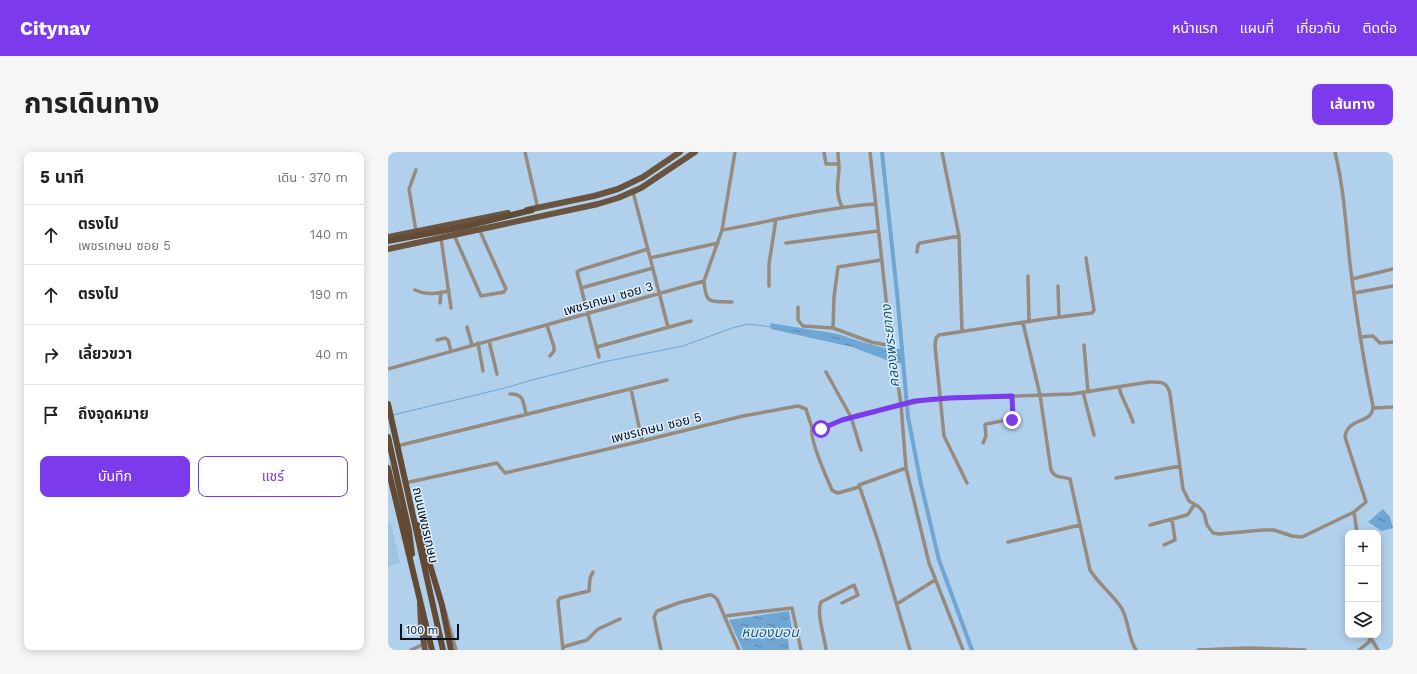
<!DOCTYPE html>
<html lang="th">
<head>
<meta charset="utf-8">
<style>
	:root { --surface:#fff; --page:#f6f6f6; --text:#222; --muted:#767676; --line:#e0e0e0; --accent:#7c3aed }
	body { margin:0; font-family:"Work Sans","Noto Sans Thai",sans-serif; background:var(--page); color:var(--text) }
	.controls { position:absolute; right:12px; bottom:12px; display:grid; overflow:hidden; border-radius:8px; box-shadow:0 2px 10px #0003 }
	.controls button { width:36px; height:36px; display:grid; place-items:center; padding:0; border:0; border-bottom:1px solid var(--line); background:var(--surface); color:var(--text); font:20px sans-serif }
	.scale { position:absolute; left:12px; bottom:10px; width:59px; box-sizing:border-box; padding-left:4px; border:2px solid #09141e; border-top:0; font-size:11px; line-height:14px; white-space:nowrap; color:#09141e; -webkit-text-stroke:3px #dfeffd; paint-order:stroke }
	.stop { position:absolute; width:12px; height:12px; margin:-9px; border:3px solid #7c3aed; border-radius:50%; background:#fff }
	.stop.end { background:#7c3aed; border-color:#fff; box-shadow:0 1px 4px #0008 }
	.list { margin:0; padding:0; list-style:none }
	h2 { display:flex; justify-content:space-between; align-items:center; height:52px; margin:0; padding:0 16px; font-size:17px }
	h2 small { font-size:13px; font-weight:400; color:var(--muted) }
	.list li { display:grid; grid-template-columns:26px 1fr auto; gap:12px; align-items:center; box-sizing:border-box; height:60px; padding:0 16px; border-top:1px solid var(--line) }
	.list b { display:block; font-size:15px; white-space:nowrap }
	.list p { margin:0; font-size:13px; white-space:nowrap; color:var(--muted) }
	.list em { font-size:13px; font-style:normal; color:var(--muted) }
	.actions { display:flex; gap:8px; padding:12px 16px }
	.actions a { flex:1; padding:9px 0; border:1px solid var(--accent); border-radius:8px; text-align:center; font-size:14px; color:var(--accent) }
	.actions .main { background:var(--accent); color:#fff }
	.icon { flex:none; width:22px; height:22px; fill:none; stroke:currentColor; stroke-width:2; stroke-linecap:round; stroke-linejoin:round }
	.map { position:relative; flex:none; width:1005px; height:498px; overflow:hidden; border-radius:8px }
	header { display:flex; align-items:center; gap:24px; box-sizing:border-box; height:56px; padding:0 20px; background:var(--accent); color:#fff }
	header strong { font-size:19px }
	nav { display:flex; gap:22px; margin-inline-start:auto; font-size:14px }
	.intro { display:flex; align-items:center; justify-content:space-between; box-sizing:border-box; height:96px; padding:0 24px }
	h1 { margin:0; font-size:28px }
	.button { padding:10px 18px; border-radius:8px; background:var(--accent); color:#fff; font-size:14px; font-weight:700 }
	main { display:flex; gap:24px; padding:0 24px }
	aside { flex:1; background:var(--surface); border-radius:8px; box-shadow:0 2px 10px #0003 }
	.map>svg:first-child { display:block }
</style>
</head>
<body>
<header>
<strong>Citynav</strong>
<nav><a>หน้าแรก</a><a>แผนที่</a><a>เกี่ยวกับ</a><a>ติดต่อ</a></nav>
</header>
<div class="intro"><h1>การเดินทาง</h1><a class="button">เส้นทาง</a></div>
<main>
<aside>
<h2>5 นาที<small>เดิน · 370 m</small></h2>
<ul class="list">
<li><svg class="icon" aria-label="ahead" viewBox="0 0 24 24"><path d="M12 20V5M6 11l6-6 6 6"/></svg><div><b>ตรงไป</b><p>เพชรเกษม ซอย 5</p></div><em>140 m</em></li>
<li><svg class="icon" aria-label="ahead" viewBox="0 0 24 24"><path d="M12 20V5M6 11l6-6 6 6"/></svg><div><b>ตรงไป</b></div><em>190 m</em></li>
<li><svg class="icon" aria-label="right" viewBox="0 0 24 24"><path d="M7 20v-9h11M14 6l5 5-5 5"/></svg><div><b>เลี้ยวขวา</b></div><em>40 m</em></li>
<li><svg class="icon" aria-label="arrive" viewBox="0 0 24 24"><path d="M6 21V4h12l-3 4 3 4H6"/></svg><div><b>ถึงจุดหมาย</b></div></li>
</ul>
<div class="actions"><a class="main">บันทึก</a><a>แชร์</a></div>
</aside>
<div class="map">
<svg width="1005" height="498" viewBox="0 0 1005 498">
	<defs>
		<pattern id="water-ripples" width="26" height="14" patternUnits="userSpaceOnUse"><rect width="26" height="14" fill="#6fa6d3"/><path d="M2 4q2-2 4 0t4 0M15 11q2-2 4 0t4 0" fill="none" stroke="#5986ab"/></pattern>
	</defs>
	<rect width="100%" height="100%" fill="#b1d0eb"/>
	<path fill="#9fc4e3" d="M3 371 12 411 0 414V372Z"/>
	<path fill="url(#water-ripples)" d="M382 171 450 182 474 190 500 197H514L516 212 501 209 464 195 383 177Z
		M995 357 1002 365 1005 376 994 379 980 370Z
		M401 459 405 483 400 486 401 498H355L341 468Z"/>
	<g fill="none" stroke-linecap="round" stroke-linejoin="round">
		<path stroke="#6fa6d3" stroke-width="1" d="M5 263 113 237 144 228 215 210 295 194 344 176 360 172 384 175"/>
		<path stroke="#6fa6d3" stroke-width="4" d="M494 0 509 141 520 265 533 332 551 408 584 498"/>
		<path stroke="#978a7f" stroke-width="3.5" d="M137 0 150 57
			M436 0 438 12H451
			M450 0C450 6 451 11 451 17 450 32 447 40 454 55
			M482 0 499 156 513 253 518 316 471 333 490 389 522 498
			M554 0 571 84 574 179
			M28 18 21 37 28 79
			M245 40 280 175
			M334 78C385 69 435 56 487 52
			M66 83 93 144 116 140 118 137 91 77
			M53 86 63 156
			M398 91 490 79
			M529 100 530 93 532 91 571 84
			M262 106 330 91
			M640 124 641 170
			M964 127 1005 117
			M316 129C318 153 321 149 344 150
			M381 134V112L388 67
			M670 134 671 165
			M193 136 265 116
			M27 138C39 144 48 141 61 139
			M966 141 1005 134
			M52 151 53 140
			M410 155V168L415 174 445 176 446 145 450 115 493 108
			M635 171 652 243 663 318C667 327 674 324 682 327L702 418C711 433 725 442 734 457 741 470 740 486 748 498
			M159 173 166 195V199L162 204
			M79 175 84 193
			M445 176 483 190 504 194
			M972 185 985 184 992 191 1005 190
			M49 188 57 186 60 188 63 199
			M101 189 109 222
			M90 191 95 219
			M696 193 700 240
			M209 195 303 169
			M211 205 189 120 192 118 260 97
			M0 217 316 129 334 78 347 0
			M438 220 463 265 473 298
			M731 235C734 248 741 257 745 270
			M243 237 254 289
			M695 240 706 283
			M122 242C136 242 135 249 138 262
			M985 256 1005 255
			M424 276C421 286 439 327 444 338L447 340 450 341 471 335
			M595 291 598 284 597 273 598 272 624 267V245
			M9 294 279 228
			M518 316 541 411 575 498
			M728 326 792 314
			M17 331 109 311 117 321 254 289 355 264 410 254 418 257 424 276 429 278 454 268 470 263 542 247 684 242 761 230C774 230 779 229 782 242L795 337 801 349 811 355 816 361 819 373 825 381 831 382 875 378H886L904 384 914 385 966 360 978 350 957 285C960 264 985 273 985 254 975 207 968 160 962 112 958 75 956 37 947 0
			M579 331 556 284 547 194 548 186 551 183 657 167 704 161 706 158 698 106
			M966 360 969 381
			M762 373 799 363 801 361 806 353
			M620 390 692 373
			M776 393 787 388 784 367
			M509 452 547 428
			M57 459 68 498
			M337 464 404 456 413 498
			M982 485 990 498
			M175 495 199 488 210 477 232 467
			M23 498 36 492
			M175 498 170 449 172 446 201 439 202 426 205 420
			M273 498 266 465 269 459 290 451 321 443H324L329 447 351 498
			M438 498C437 486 428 461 433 450L466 433 470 443 454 451
			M810 498 860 496 917 498
			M971 498 981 490 982 483"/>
		<path stroke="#6a543f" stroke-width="6" d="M139 58 206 44 230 37 255 25 292 0
			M0 85 120 61
			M0 97 210 52 230 46 253 36 307 0
			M32 452 33 472 37 498"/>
		<path stroke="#624a34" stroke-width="6" d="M0 89 75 75 144 58
			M0 252 55 498
			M0 285 21 379 24 402
			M0 316 44 498
			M30 373 54 453 63 498"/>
	</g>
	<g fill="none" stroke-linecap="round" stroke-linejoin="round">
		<path stroke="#7c3aed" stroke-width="5" d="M433 277 454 268 527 249 561 246 624 244 625 265 624 268"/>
	</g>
	<g text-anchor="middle" stroke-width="3" stroke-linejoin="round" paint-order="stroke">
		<g font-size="13" fill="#09141e" stroke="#dfeffd">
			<text transform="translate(220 146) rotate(-16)" y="5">เพชรเกษม ซอย 3</text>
			<text transform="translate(268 275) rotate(-14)" y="5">เพชรเกษม ซอย 5</text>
			<text transform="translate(38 373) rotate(77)" y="5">ถนนเพชรเกษม</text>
		</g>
		<g font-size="14" font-style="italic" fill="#1a5884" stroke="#dfeffd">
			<text transform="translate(502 194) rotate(-96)" y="5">คลองพระยากง</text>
			<text x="382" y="485">หนองบอน</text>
		</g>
	</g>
</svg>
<div class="controls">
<button>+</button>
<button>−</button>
<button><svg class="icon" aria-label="layers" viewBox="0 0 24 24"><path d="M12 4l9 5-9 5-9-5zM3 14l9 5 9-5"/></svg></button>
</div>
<div class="scale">100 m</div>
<div class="stop" style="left:433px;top:277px"></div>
<div class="stop end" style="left:624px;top:268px"></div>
</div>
</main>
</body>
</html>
